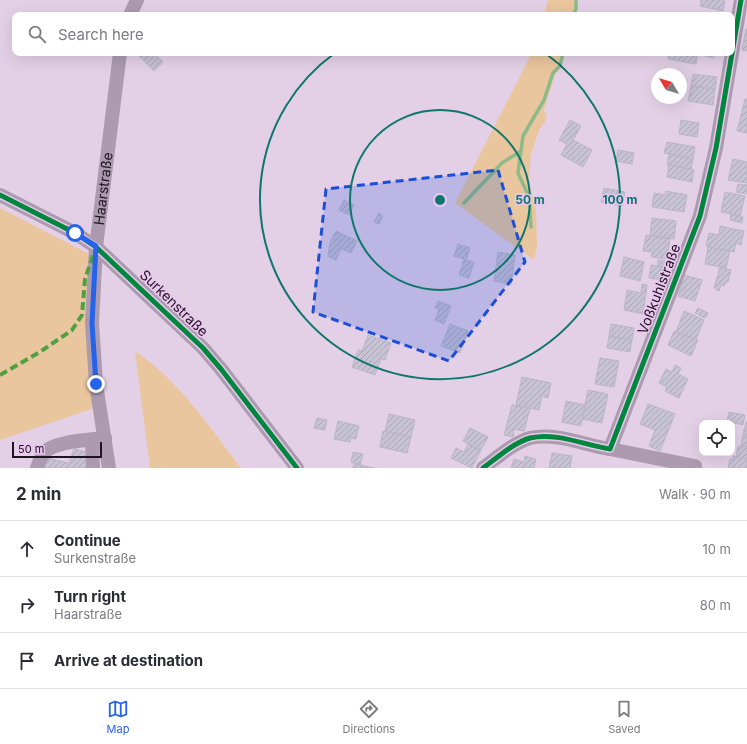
<!DOCTYPE html>
<html lang="en">
<head>
<meta charset="utf-8">
<style>
	:root { --surface:#fff; --page:#f2f2f3; --text:#2b2b33; --muted:#7c7c81; --line:#e1e1e2; --accent:#2563eb }
	body { margin:0; font-family:Inter,sans-serif; background:var(--page); color:var(--text) }
	.controls { position:absolute; right:12px; bottom:12px; display:grid; overflow:hidden; border-radius:8px; box-shadow:0 4px 16px #0002 }
	.controls button { width:36px; height:36px; display:grid; place-items:center; padding:0; border:0; border-bottom:1px solid var(--line); background:var(--surface); color:var(--text); font:20px sans-serif }
	.compass { position:absolute; left:651px; top:68px; width:36px; height:36px; border-radius:50%; background:var(--surface); box-shadow:0 4px 16px #0002; rotate:308deg }
	.scale { position:absolute; left:12px; bottom:10px; width:90px; box-sizing:border-box; padding-left:4px; border:2px solid #1f1321; border-top:0; font-size:11px; line-height:14px; white-space:nowrap; color:#1f1321; -webkit-text-stroke:3px #eac7ef; paint-order:stroke }
	.stop { position:absolute; width:12px; height:12px; margin:-9px; border:3px solid #2563eb; border-radius:50%; background:#fff }
	.stop.end { background:#2563eb; border-color:#fff; box-shadow:0 1px 4px #0008 }
	.list { margin:0; padding:0; list-style:none }
	h2 { display:flex; justify-content:space-between; align-items:center; height:52px; margin:0; padding:0 16px; font-size:17px }
	h2 small { font-size:13px; font-weight:400; color:var(--muted) }
	.list li { display:grid; grid-template-columns:26px 1fr auto; gap:12px; align-items:center; box-sizing:border-box; height:56px; padding:0 16px; border-top:1px solid var(--line) }
	.list b { display:block; font-size:15px; white-space:nowrap }
	.list p { margin:0; font-size:13px; white-space:nowrap; color:var(--muted) }
	.list em { font-size:13px; font-style:normal; color:var(--muted) }
	.icon { flex:none; width:22px; height:22px; fill:none; stroke:currentColor; stroke-width:2; stroke-linecap:round; stroke-linejoin:round }
	.map { position:relative; flex:none; width:747px; height:468px; overflow:hidden }
	.search { position:absolute; background:var(--surface); box-shadow:0 4px 16px #0002; left:12px; right:12px; top:12px; height:44px; display:flex; align-items:center; gap:10px; box-sizing:border-box; padding:0 14px; border-radius:8px; color:var(--muted); font-size:15px }
	.sheet { height:220px; background:var(--surface) }
	nav { display:flex; justify-content:space-around; align-items:center; box-sizing:border-box; height:56px; border-top:1px solid var(--line); background:var(--surface); font-size:11px; color:var(--muted) }
	nav a { display:grid; justify-items:center; gap:2px }
	nav .on { color:var(--accent) }
	.map>svg:first-child { display:block }
</style>
</head>
<body>
<div class="map">
<svg width="747" height="468" viewBox="0 0 747 468">
	<defs>
		<pattern id="building-hatch" width="6" height="6" patternUnits="userSpaceOnUse"><rect width="6" height="6" fill="#c7c2d4"/><path d="M-1 1l2-2M0 6l6-6M5 7l2-2" fill="none" stroke="#aaa6b6"/></pattern>
	</defs>
	<rect width="100%" height="100%" fill="#e3d0e6"/>
	<path fill="#e9c69d" d="M548 0H578L574 15H544Z
		M532 53H562L543 113 547 112 545 122 539 130 531 154 529 182 536 210 537 246 534 260 455 203Z
		M0 208 87 253 92 258 94 408 0 440Z
		M135 351C179 381 209 426 241 468H150Z"/>
	<g fill="none" stroke-linecap="round" stroke-linejoin="round">
		<path stroke="#8cba88" stroke-width="3.5" d="M573 15 576 9V0
			M464 203 502 163 521 151
			M531 227 529 197 518 173 523 136 544 100 553 73 560 66 563 53"/>
	</g>
	<path fill="url(#building-hatch)" stroke="#bab6c7" d="M701 0H725L723 11 700 6Z
		M746 29H747V51L742 50Z
		M136 53H154L163 62 154 71Z
		M669 53H698L696 64 668 59Z
		M701 53H714V58L700 55Z
		M693 74 717 77 715 89 691 86Z
		M691 86 715 89 713 105 688 101Z
		M745 99H747V133L737 131Z
		M570 120 581 126 573 140 592 150 583 167 561 155 567 144 559 140Z
		M681 120 699 123 697 137 679 134Z
		M667 142 695 147 693 159 664 153Z
		M618 150 634 153 632 164 616 161Z
		M669 154 693 159 691 169 667 165Z
		M733 159 747 162V183L728 180Z
		M669 165 694 170 692 182 667 177Z
		M738 184 747 185V194L736 192Z
		M604 188 625 192 622 206 601 202Z
		M666 191 687 195 684 212 652 207 654 193 665 195Z
		M725 192 745 196 740 216 721 212Z
		M344 200 354 205 349 215 339 210Z
		M379 213 383 216 379 224 374 222Z
		M731 214 743 217 742 223 730 220Z
		M652 218 676 221 674 239 650 235Z
		M720 226 744 231 741 245 736 243 734 252 706 246 709 233 719 235Z
		M336 231 357 241 351 253 341 249 336 260 328 256 330 243Z
		M646 235 670 239 667 259 651 257 652 252 643 251Z
		M458 244 470 248 466 260 474 262 469 278 459 275 464 259 454 256Z
		M708 247 730 251 726 268 705 264Z
		M498 252 515 255 511 284 494 281Z
		M624 257 644 262 640 281 620 276Z
		M658 260 670 262 669 267 658 266Z
		M651 265 666 267 664 280 649 278Z
		M720 267 731 270 728 282H726L724 286 721 285 719 291 714 288Z
		M684 275 702 280 695 301 678 296Z
		M642 284 647 285 643 314 624 310 627 290 641 293Z
		M438 301 451 306 444 324 435 320 439 309 435 308Z
		M698 308 708 313 705 318 695 313Z
		M684 311 704 320 696 339 676 332Z
		M450 324 468 331 460 353 441 346Z
		M611 324 634 328 632 340 609 336Z
		M674 331 698 340 691 356 668 345Z
		M368 335 391 343 385 360 381 359 375 375 352 367 358 350 362 351Z
		M609 336 632 340 630 352 607 348Z
		M600 358 619 361 614 387 595 384Z
		M675 365 681 368 678 374 688 379 679 398 665 391 667 387 659 383 666 369 672 372Z
		M522 377 551 383 548 398 542 396 539 410 516 405Z
		M588 390 608 394 602 423 582 419Z
		M566 401 585 405 581 426 562 422Z
		M648 404 675 414 660 451 649 446 655 430 640 424Z
		M512 405 530 409 524 431 514 429 513 437 504 435Z
		M729 412 745 415 743 425 727 421Z
		M389 414 415 420 411 437 385 431Z
		M317 418 327 420 325 430 314 428Z
		M338 421 359 426 356 439 351 438 350 442 334 439Z
		M746 422H747V435L743 434Z
		M470 428 488 437 481 450 463 441Z
		M383 431 411 437 407 453 380 447Z
		M743 434 747 435V447L741 446Z
		M468 444 481 450 472 468 451 458 456 448 464 452Z
		M738 446 747 447V459L736 457Z
		M74 449 91 453 87 468H44L47 458 69 463Z
		M353 452 363 454 360 465 351 462Z
		M552 453 572 456 570 468H549Z
		M525 456 536 459 534 468H511L514 459 524 462Z
		M733 456 747 459V468H728L730 459H733Z
		M354 463 360 465 374 468H353Z"/>
	<g fill="none" stroke-linecap="round" stroke-linejoin="round">
		<g stroke="#ac9baf" stroke-width="14">
			<path d="M130 15 137 0"/>
			<path d="M0 195 75 233 96 247 203 348 221 369 297 468"/>
			<path d="M92 440 93 468"/>
			<path d="M610 449 695 466"/>
			<path d="M37 468C39 462 41 456 46 451 57 441 89 440 105 438"/>
			<path id="s1" d="M109 468 96 384 92 323 96 247 120 53"/>
			<path d="M483 468C497 458 513 443 530 438 556 432 584 445 610 449L700 216 716 148 741 0"/>
		</g>
		<path stroke="#4fa041" stroke-width="4" stroke-dasharray="8 4" stroke-linecap="butt" d="M0 375 40 352 72 330 82 315 85 279 96 247"/>
		<g stroke="#eac7ef" stroke-width="8">
			<path id="cycleway" d="M0 195 75 233 96 247 203 348 221 369 297 468
				M483 468C497 458 513 443 530 438 556 432 584 445 610 449L700 216 716 148 741 0"/>
		</g>
		<use href="#cycleway" stroke="#00873e" stroke-width="5"/>
	</g>
	<g fill="none" stroke-linecap="round" stroke-linejoin="round">
		<path stroke="#2563eb" stroke-width="5" d="M75 233 96 246 92 323 96 384"/>
	</g>
	<path fill="#1d4ed8" fill-opacity="0.2" stroke="#1d4ed8" stroke-width="3" stroke-dasharray="8 5" stroke-linejoin="round" d="M498 170 525 262 449 361 313 312 326 189Z"/>
	<g fill="none" stroke="#0f766e" stroke-width="2">
		<circle cx="440" cy="200" r="90"/>
		<path d="M545 53A180 180 0 1 1 335 53"/>
	</g>
	<g text-anchor="middle" stroke-width="3" stroke-linejoin="round" paint-order="stroke">
		<g font-size="14" fill="#1f1321" stroke="#eac7ef">
			<text dy="5" stroke="none"><textPath href="#s1" startOffset="281">Haarstraße</textPath></text>
			<text transform="translate(659 289) rotate(-69)" y="5">Voßkuhlstraße</text>
			<text transform="translate(174 303) rotate(44)" y="5">Surkenstraße</text>
		</g>
	</g>
	<circle cx="440" cy="200" r="6" fill="#0f766e" stroke="#eac7ef" stroke-width="2"/>
	<g font-size="12" text-anchor="middle" font-weight="bold" fill="#0f766e" stroke="#eac7ef" stroke-width="3" stroke-linejoin="round" paint-order="stroke">
		<text x="530" y="204">50 m</text>
		<text x="620" y="204">100 m</text>
	</g>
</svg>
<div class="controls">
<button><svg class="icon" aria-label="locate" viewBox="0 0 24 24"><circle cx="12" cy="12" r="6"/><path d="M12 2v4M12 18v4M2 12h4M18 12h4"/></svg></button>
</div>
<svg class="compass" viewBox="-18 -18 36 36"><path d="M0-13l5 13h-10z" fill="#e53935"/><path d="M0 13l5-13h-10z" fill="#7c7c81"/></svg>
<div class="scale">50 m</div>
<div class="stop" style="left:75px;top:233px"></div>
<div class="stop end" style="left:96px;top:384px"></div>
<div class="search"><svg class="icon" aria-label="search" viewBox="0 0 24 24"><circle cx="10" cy="10" r="6"/><path d="M15 15l6 6"/></svg>Search here</div>
</div>
<section class="sheet">
<h2>2 min<small>Walk · 90 m</small></h2>
<ul class="list">
<li><svg class="icon" aria-label="ahead" viewBox="0 0 24 24"><path d="M12 20V5M6 11l6-6 6 6"/></svg><div><b>Continue</b><p>Surkenstraße</p></div><em>10 m</em></li>
<li><svg class="icon" aria-label="right" viewBox="0 0 24 24"><path d="M7 20v-9h11M14 6l5 5-5 5"/></svg><div><b>Turn right</b><p>Haarstraße</p></div><em>80 m</em></li>
<li><svg class="icon" aria-label="arrive" viewBox="0 0 24 24"><path d="M6 21V4h12l-3 4 3 4H6"/></svg><div><b>Arrive at destination</b></div></li>
</ul>
</section>
<nav>
<a class="on"><svg class="icon" aria-label="map" viewBox="0 0 24 24"><path d="M3 6l6-2 6 2 6-2v14l-6 2-6-2-6 2zM9 4v14M15 6v14"/></svg>Map</a>
<a><svg class="icon" aria-label="directions" viewBox="0 0 24 24"><path d="M12 3l9 9-9 9-9-9zM9 14v-3h6M13 9l2 2-2 2"/></svg>Directions</a>
<a><svg class="icon" aria-label="saved" viewBox="0 0 24 24"><path d="M7 4h10v16l-5-4-5 4z"/></svg>Saved</a>
</nav>
</body>
</html>
